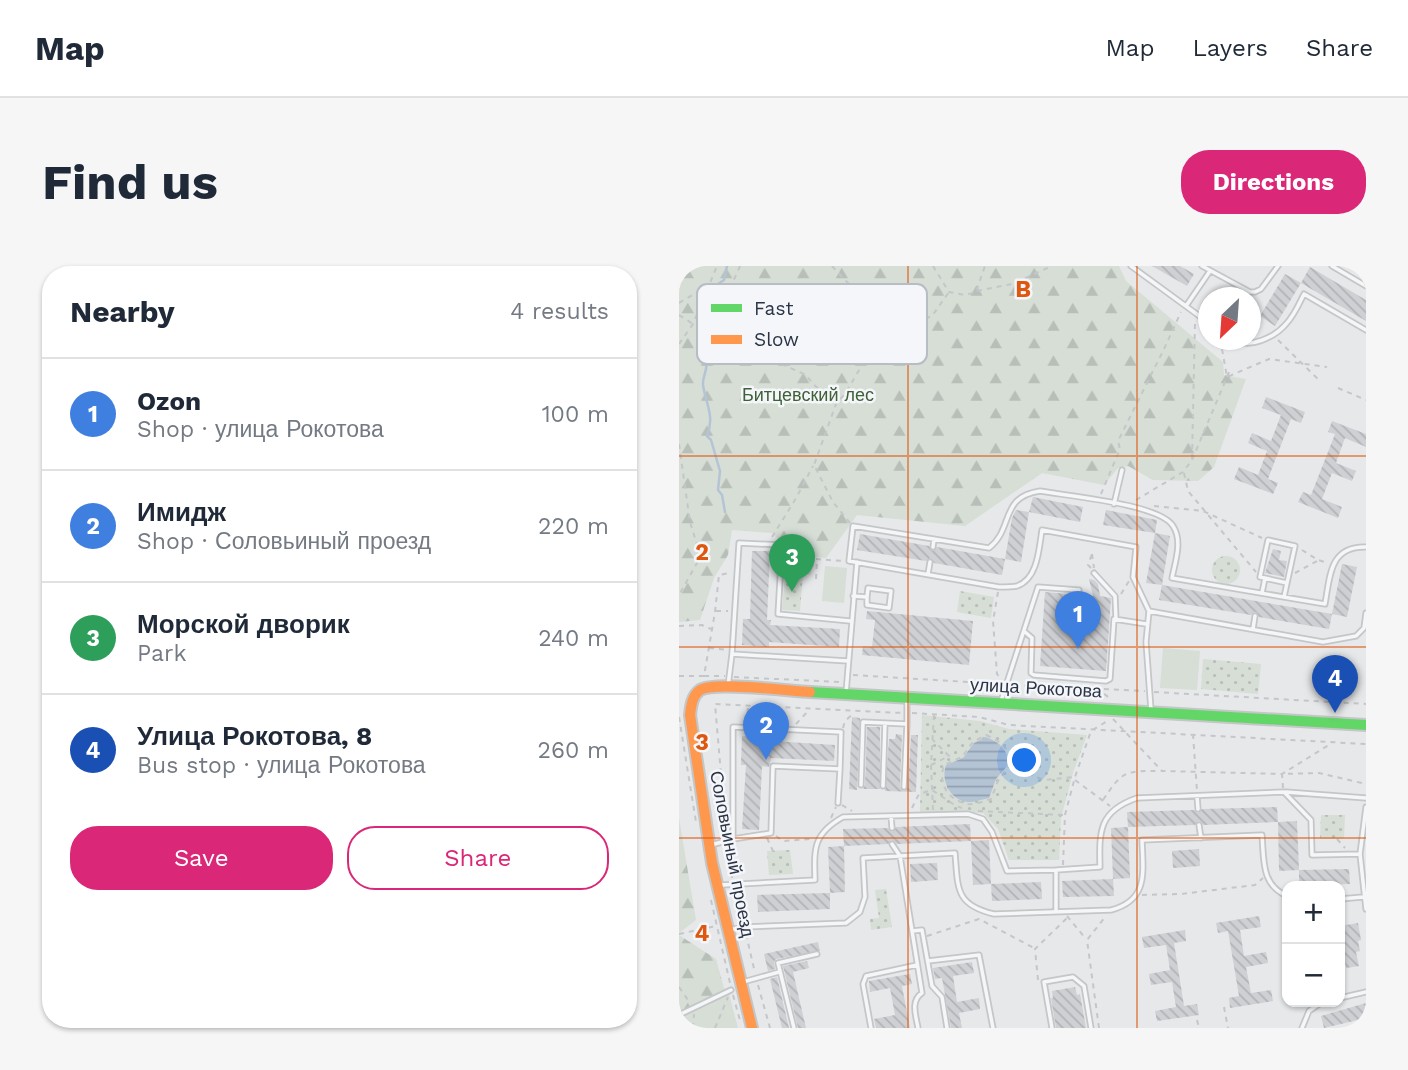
<!DOCTYPE html>
<html lang="en">
<head>
<meta charset="utf-8">
<style>
	:root { --surface:#fff; --page:#f6f6f7; --text:#1f2937; --muted:#747a83; --line:#e0e1e3; --accent:#db2777 }
	body { margin:0; font-family:"Work Sans",sans-serif; background:var(--page); color:var(--text) }
	.controls { position:absolute; right:21px; bottom:21px; display:grid; overflow:hidden; border-radius:14px; box-shadow:0 2px 5px #0004 }
	.controls button { width:63px; height:63px; display:grid; place-items:center; padding:0; border:0; border-bottom:2px solid var(--line); background:var(--surface); color:var(--text); font:35px sans-serif }
	.compass { position:absolute; left:519px; top:21px; width:63px; height:63px; border-radius:50%; background:var(--surface); box-shadow:0 2px 5px #0004; rotate:205deg }
	.you { position:absolute; left:346px; top:495px; width:24px; height:24px; margin:-18px; border:5px solid #fff; border-radius:50%; background:#1a73e8; box-shadow:0 0 0 10px #1a73e833 }
	.badge { display:grid; place-items:center; width:46px; height:46px; border-radius:50%; background:var(--accent); color:#fff; font-size:23px; font-weight:700 }
	.pin { position:absolute; translate:-50% -58px; filter:drop-shadow(0 2px 4px #0008) }
	.pin::after { content:''; position:absolute; top:37px; width:24px; height:21px; background:inherit; clip-path:polygon(0 0,100% 0,50% 100%) }
	.list { margin:0; padding:0; list-style:none }
	h2 { display:flex; justify-content:space-between; align-items:center; height:91px; margin:0; padding:0 28px; font-size:30px }
	h2 small { font-size:23px; font-weight:400; color:var(--muted) }
	.list li { display:grid; grid-template-columns:46px 1fr auto; gap:21px; align-items:center; box-sizing:border-box; height:112px; padding:0 28px; border-top:2px solid var(--line) }
	.list b { display:block; font-size:26px; white-space:nowrap }
	.list p { margin:0; font-size:23px; white-space:nowrap; color:var(--muted) }
	.list em { font-size:23px; font-style:normal; color:var(--muted) }
	.actions { display:flex; gap:14px; padding:21px 28px }
	.actions a { flex:1; padding:16px 0; border:2px solid var(--accent); border-radius:28px; text-align:center; font-size:24px; color:var(--accent) }
	.actions .main { background:var(--accent); color:#fff }
	.map { position:relative; flex:none; width:687px; height:762px; overflow:hidden; border-radius:28px }
	header { display:flex; align-items:center; gap:42px; box-sizing:border-box; height:98px; padding:0 35px; background:var(--surface); border-bottom:2px solid var(--line) }
	header strong { font-size:33px }
	nav { display:flex; gap:38px; margin-inline-start:auto; font-size:24px }
	.intro { display:flex; align-items:center; justify-content:space-between; box-sizing:border-box; height:168px; padding:0 42px }
	h1 { margin:0; font-size:49px }
	.button { padding:18px 32px; border-radius:28px; background:var(--accent); color:#fff; font-size:24px; font-weight:700 }
	main { display:flex; gap:42px; padding:0 42px }
	aside { flex:1; background:var(--surface); border-radius:28px; box-shadow:0 2px 5px #0004 }
	.map>svg:first-child { display:block }
</style>
</head>
<body>
<header>
<strong>Map</strong>
<nav><a>Map</a><a>Layers</a><a>Share</a></nav>
</header>
<div class="intro"><h1>Find us</h1><a class="button">Directions</a></div>
<main>
<aside>
<h2>Nearby<small>4 results</small></h2>
<ul class="list">
<li><span class="badge" style="background:#3f7fe0">1</span><div><b>Ozon</b><p>Shop · улица Рокотова</p></div><em>100 m</em></li>
<li><span class="badge" style="background:#3f7fe0">2</span><div><b>Имидж</b><p>Shop · Соловьиный проезд</p></div><em>220 m</em></li>
<li><span class="badge" style="background:#2e9e5b">3</span><div><b>Морской дворик</b><p>Park</p></div><em>240 m</em></li>
<li><span class="badge" style="background:#1a4fb4">4</span><div><b>Улица Рокотова, 8</b><p>Bus stop · улица Рокотова</p></div><em>260 m</em></li>
</ul>
<div class="actions"><a class="main">Save</a><a>Share</a></div>
</aside>
<div class="map">
<svg width="687" height="762" viewBox="0 0 687 762">
	<defs>
		<pattern id="forest-firs" width="22" height="20" patternUnits="userSpaceOnUse" patternTransform="scale(1.75)"><rect width="22" height="20" fill="#d6ded6"/><path d="M5 1l3.5 6h-7zM16 11l3.5 6h-7z" fill="#b8bfb9"/></pattern>
		<pattern id="park-dots" width="8" height="8" patternUnits="userSpaceOnUse" patternTransform="scale(1.75)"><rect width="8" height="8" fill="#d6ded6"/><path d="M2 2h.1M6 6h.1" fill="none" stroke="#b8bfb9" stroke-width="1.8" stroke-linecap="round"/></pattern>
		<pattern id="water-rules" width="6" height="5" patternUnits="userSpaceOnUse" patternTransform="scale(1.75)"><rect width="6" height="5" fill="#b4c4d5"/><path d="M0 2.5h6" fill="none" stroke="#93a0af"/></pattern>
		<pattern id="building-back-hatch" width="6" height="6" patternUnits="userSpaceOnUse" patternTransform="scale(1.75)"><rect width="6" height="6" fill="#ced0d3"/><path d="M-1 5l2 2M0 0l6 6M5-1l2 2" fill="none" stroke="#b1b3b6"/></pattern>
	</defs>
	<rect width="100%" height="100%" fill="#e6e8ea"/>
	<path fill="#d6ded6" d="M146 300 168 302 165 337 143 335Z
		M484 382 521 385 518 424 481 422Z
		M45 722 50 728 59 762H0V749L37 737Z"/>
	<path fill="url(#forest-firs)" d="M0 0H440L447 15 544 96 545 109 567 113 535 201 519 215 474 214 449 200 439 202 425 219 363 207 286 260 178 249 147 292 115 289 93 267 53 264 49 289 35 312 21 354 0 356Z
		M0 552 17 654 0 667Z
		M0 669 37 693 45 722 37 737 0 749Z"/>
	<path fill="url(#park-dots)" d="M533 304a14 14 0 1 1 28 0a14 14 0 1 1-28 0Z
		M107 296 133 298 132 309 124 308 121 345 103 344Z
		M281 325 315 331 312 352 278 346Z
		M524 393 582 398 579 428 522 423Z
		M243 449 301 455 330 463 408 469 394 507 382 552 380 594H330L319 563 304 547 241 546Z
		M642 549H666L665 573H641Z
		M111 584 114 608 90 609 88 585Z
		M207 623 213 661 192 664 191 653 200 652 196 624Z"/>
	<path fill="url(#water-rules)" d="M307 471C320 476 330 484 329 499L317 513 310 532C305 533 298 535 293 536 273 537 261 516 267 499L284 492 295 477Z"/>
	<g fill="none" stroke-linecap="round" stroke-linejoin="round">
		<path stroke="#b4c4d5" stroke-width="2.5" d="M46 246 43 229 39 224 41 205 32 174 28 170C36 150 27 139 24 119 23 110 30 104 27 91L33 81 30 47 36 37 39 18 45 14 48 0"/>
	</g>
	<path fill="url(#building-back-hatch)" d="M473 0H501L515 8 508 20Z
		M631 1 687 34V55L622 17Z
		M606 8 622 17 596 60 581 50Z
		M587 131 626 146 622 157 612 153 589 213 599 217 594 228 555 213 560 201 579 209 588 185 569 177 573 167 592 175 602 149 583 142Z
		M653 155 687 168V181L666 172 657 197 677 205 673 215 653 207 643 233 663 241 659 252 619 236 624 226 632 229 656 168 649 166Z
		M354 231 404 241 401 256 350 246Z
		M337 244 350 246 342 296 326 293 333 252Z
		M427 244 478 254 476 267 424 259Z
		M476 267 491 270 483 319 467 317Z
		M181 268 250 280 253 285 258 281 326 293 323 309 255 297 251 292 247 295 178 284Z
		M594 283 602 285 600 294 608 295 605 311 586 307Z
		M73 285H91L88 354H92L91 359 161 363 160 381 90 376V381L63 379 64 353H71Z
		M663 298 678 301 668 351 653 348Z
		M410 313 415 314 419 318 421 330 432 332 427 405 361 400 366 326 414 330Z
		M483 319 653 348 650 363 580 351 577 346 572 349 480 334Z
		M188 345 294 355 290 399 183 389 184 380 193 381 196 354 187 353Z
		M173 451 181 452 178 524 170 523Z
		M188 461H201V523H184L186 519Z
		M217 468 223 469 221 521 225 525 229 521 232 469H239L237 526 206 525 210 473H216Z
		M63 470 93 472V475L156 479 155 495 92 492 90 501 83 500 80 564 63 563 67 499H62Z
		M598 541 599 556 524 559 520 555 516 559 449 561 448 546 515 544 519 547 523 543Z
		M618 555 620 604 600 605 599 556Z
		M291 558 292 575 218 578 213 574 209 578 165 580 164 563 209 562 213 566 217 561Z
		M449 561 451 612 434 613 432 562Z
		M310 574 312 618 294 619 292 575Z
		M165 580 166 626 151 627 149 581Z
		M520 583 521 600 494 602 493 585Z
		M258 597 259 614 232 616 231 598Z
		M670 603 671 618 620 620V604Z
		M434 613 435 630 384 631 383 615Z
		M362 616 363 633 313 635 312 618Z
		M151 627V643L79 646 78 629Z
		M580 650 582 661 561 664 565 690 587 686 589 697 567 701 572 727 592 724 594 735 551 742 550 732 560 730 549 665 539 667 537 657Z
		M679 657 682 674 679 675 681 685 677 686 680 700 667 702 666 696 661 697V678H663L661 660Z
		M506 664 507 675 495 677 505 740 518 738 520 749 478 755 476 745 497 741 493 716 472 719 470 708 491 704 487 679 465 682 463 671Z
		M139 676 141 685 97 693 95 696 96 703 89 705 85 688Z
		M128 695 130 702 114 706 127 762H119L104 700Z
		M293 696 295 707 274 710 278 736 300 732 301 743 280 747 283 762H272L263 712 256 713 254 702Z
		M231 708 233 718 223 720 231 762H197L195 753 216 749 211 722 191 726 190 715Z
		M98 711 110 762H103L91 713Z
		M396 721 398 729 401 728 407 762H377L372 732H374L373 725Z
		M687 737V752L645 762 642 750Z"/>
	<g fill="none" stroke-linecap="round" stroke-linejoin="round">
		<g stroke="#c4c6c8" stroke-width="7">
			<path id="lane" d="M452 0 530 57
				M523 0 571 26H576L582 23 599 0
				M653 0 687 20
				M507 40 531 5
				M555 74C571 83 596 71 607 58 615 50 620 38 625 28L687 64
				M435 238 443 204
				M254 281 255 273
				M687 281C650 280 651 311 646 338L493 312C496 296 504 275 494 260 481 238 388 230 361 225 320 231 335 263 310 282L174 260 170 295 320 321C325 321 333 321 338 320 359 313 360 282 363 264L457 281 454 311 470 345 644 376 677 370 685 362 687 347
				M415 307 436 330 437 353
				M249 308 251 296
				M583 327 586 312
				M174 330 188 331V339L210 342 212 325 189 322 188 331
				M605 331 616 280 589 274 581 311 608 317
				M470 345 467 376 472 444
				M574 363 576 350
				M346 366 353 372 352 407 355 409 427 415 431 413 435 353 467 358
				M53 388 169 395
				M49 420 53 388 60 277 103 279 99 348 171 355
				M167 427 178 296
				M322 435 359 321 400 324
				M54 461 162 466 161 503 94 500 92 567 54 573Z
				M182 519 184 456 228 458V434
				M204 520 206 457
				M225 521 228 458
				M607 526 687 532
				M518 530 519 543
				M159 537 161 503
				M687 541 681 588 687 643
				M212 550 213 562
				M520 559 522 572
				M213 578 221 590 243 727C231 735 237 750 239 762
				M32 579 54 573
				M42 619 136 614C135 582 134 568 164 551L289 548 304 553 313 566 328 605 377 604
				M661 633 684 631
				M377 646V604L421 601C420 565 420 545 458 532L605 526 632 554 633 589 681 588
				M51 664 65 661 167 657 181 646 186 631 184 592 276 587C279 622 276 639 315 648L432 644C470 634 464 606 463 574L583 569C585 594 582 619 608 630
				M233 665 243 664 253 720 263 731 268 762
				M249 695 300 689 314 762
				M64 716 100 706
				M661 732 687 726
				M0 749 52 724
				M115 762 99 697 138 688
				M192 762 184 718 187 710 238 699
				M373 762 365 716 394 711 405 720 412 762
				M623 762 630 745 643 736"/>
		</g>
		<g stroke="#c4c6c8" stroke-width="14">
			<path id="fast" d="M131 426 687 459"/>
		</g>
		<g stroke="#c4c6c8" stroke-width="14">
			<path id="slow" d="M73 762 33 597 11 449C12 440 13 430 21 424 36 415 110 425 131 426"/>
		</g>
		<path stroke="#c5c6ca" stroke-width="2" stroke-dasharray="5 5" stroke-linecap="butt" d="M61 0C54 17 42 37 45 55L96 95 127 109 134 118 156 137
			M153 0 198 48 221 65
			M254 0 270 26 286 29 297 26 306 0
			M678 0 687 6
			M298 25 333 18 373 0
			M0 37 32 18
			M0 49 14 58
			M539 74 543 83 548 111 590 93 648 101
			M599 74 642 116
			M0 78 14 58 38 0
			M659 122 687 134
			M0 178 11 256 20 285 18 297 0 329
			M513 193 516 55
			M505 207 509 225 577 306
			M422 228 441 183 439 175 485 83 502 46
			M457 234 504 206 513 194 551 104
			M475 240 524 245 583 272
			M171 257 154 236 135 199 157 138 166 128 186 94 201 80 222 66 240 55 253 50 270 26
			M93 271 116 234 134 200
			M623 284 639 294 649 297
			M413 288 415 302
			M107 291 164 295
			M412 302 409 299 413 288
			M616 307 638 295
			M137 313 138 293
			M319 326 314 355 318 408 322 413
			M442 328 450 315
			M37 345H49
			M0 360 23 359 32 363
			M30 382 49 384
			M174 409 322 418
			M0 410H25L36 346 40 309 51 307
			M25 410H46
			M55 411 161 416
			M335 419 466 425
			M417 422 432 433
			M475 426 687 438
			M233 447 300 451 330 459 687 478
			M0 451 17 556
			M434 453 483 505 603 508 653 477
			M68 457 69 441
			M117 458 130 444
			M164 462 166 455 175 447
			M514 468 518 525
			M307 469C321 475 332 482 331 499L319 515 312 533C305 535 295 539 289 538 268 534 259 517 265 499L283 491 294 476Z
			M252 499 270 490 253 473
			M331 499 364 514 395 511
			M396 514 431 540
			M604 522 603 508 640 507 687 518
			M424 534C444 504 446 505 482 505
			M163 539 173 545
			M233 542 240 528 253 524 277 540 283 542
			M254 544 252 499 255 448
			M299 545 384 549
			M152 552 157 541
			M47 567 36 438 224 447
			M97 570 104 575 132 573
			M88 572 94 585
			M658 573 666 582
			M49 579 53 612
			M384 599 386 549 396 511 412 465 430 454
			M55 624 64 656
			M463 629 502 628 576 619 584 612
			M32 634 51 717
			M388 650 407 673
			M0 668 37 660
			M67 668 76 707
			M248 670 300 653 355 682
			M359 714 356 683 388 652
			M79 719 91 762
			M0 721 11 737
			M54 729 62 758
			M545 741 549 762
			M518 754 520 762
			M14 762 15 748
			M36 762 49 731
			M420 762 408 674 427 650"/>
		<use href="#lane" stroke="#f5f6f7" stroke-width="3.5"/>
		<use href="#fast" stroke="#63d668" stroke-width="10"/>
		<use href="#slow" stroke="#ff974d" stroke-width="10"/>
	</g>
	<path fill="none" stroke="#df570f" stroke-width="2" stroke-opacity="0.55" d="M229 0V762M458 0V762M0 190H687M0 381H687M0 572H687"/>
	<g text-anchor="middle" stroke-width="5" stroke-linejoin="round" paint-order="stroke">
		<g font-size="18" fill="#3f6138" stroke="#f4f6f9">
			<text x="129" y="135">Битцевский лес</text>
		</g>
		<g font-size="18" fill="#2b3445" stroke="#f4f6f9">
			<text transform="translate(357 422) rotate(3)" y="6">улица Рокотова</text>
			<text transform="translate(53 588) rotate(79)" y="6">Соловьиный проезд</text>
		</g>
	</g>
	<rect x="18" y="18" width="230" height="80" rx="10" fill="#f4f6f9" stroke="#b8bcc3" stroke-width="2"/>
	<rect x="32" y="38" width="31" height="8" fill="#63d668"/>
	<rect x="32" y="69" width="31" height="9" fill="#ff974d"/>
	<g font-size="19" fill="#2b3445">
		<text x="75" y="49">Fast</text>
		<text x="75" y="80">Slow</text>
	</g>
	<g font-size="23" text-anchor="middle" font-weight="bold" fill="#df570f" stroke="#f4f6f9" stroke-width="5" stroke-linejoin="round" paint-order="stroke">
		<text x="344" y="31">B</text>
		<text x="23" y="294">2</text>
		<text x="23" y="484">3</text>
		<text x="23" y="675">4</text>
	</g>
</svg>
<div class="controls">
<button>+</button>
<button>−</button>
</div>
<svg class="compass" viewBox="-18 -18 36 36"><path d="M0-13l5 13h-10z" fill="#e53935"/><path d="M0 13l5-13h-10z" fill="#747a83"/></svg>
<div class="you"></div>
<div class="pin badge" style="left:399px;top:383px;background:#3f7fe0">1</div>
<div class="pin badge" style="left:87px;top:494px;background:#3f7fe0">2</div>
<div class="pin badge" style="left:113px;top:326px;background:#2e9e5b">3</div>
<div class="pin badge" style="left:656px;top:447px;background:#1a4fb4">4</div>
</div>
</main>
</body>
</html>
